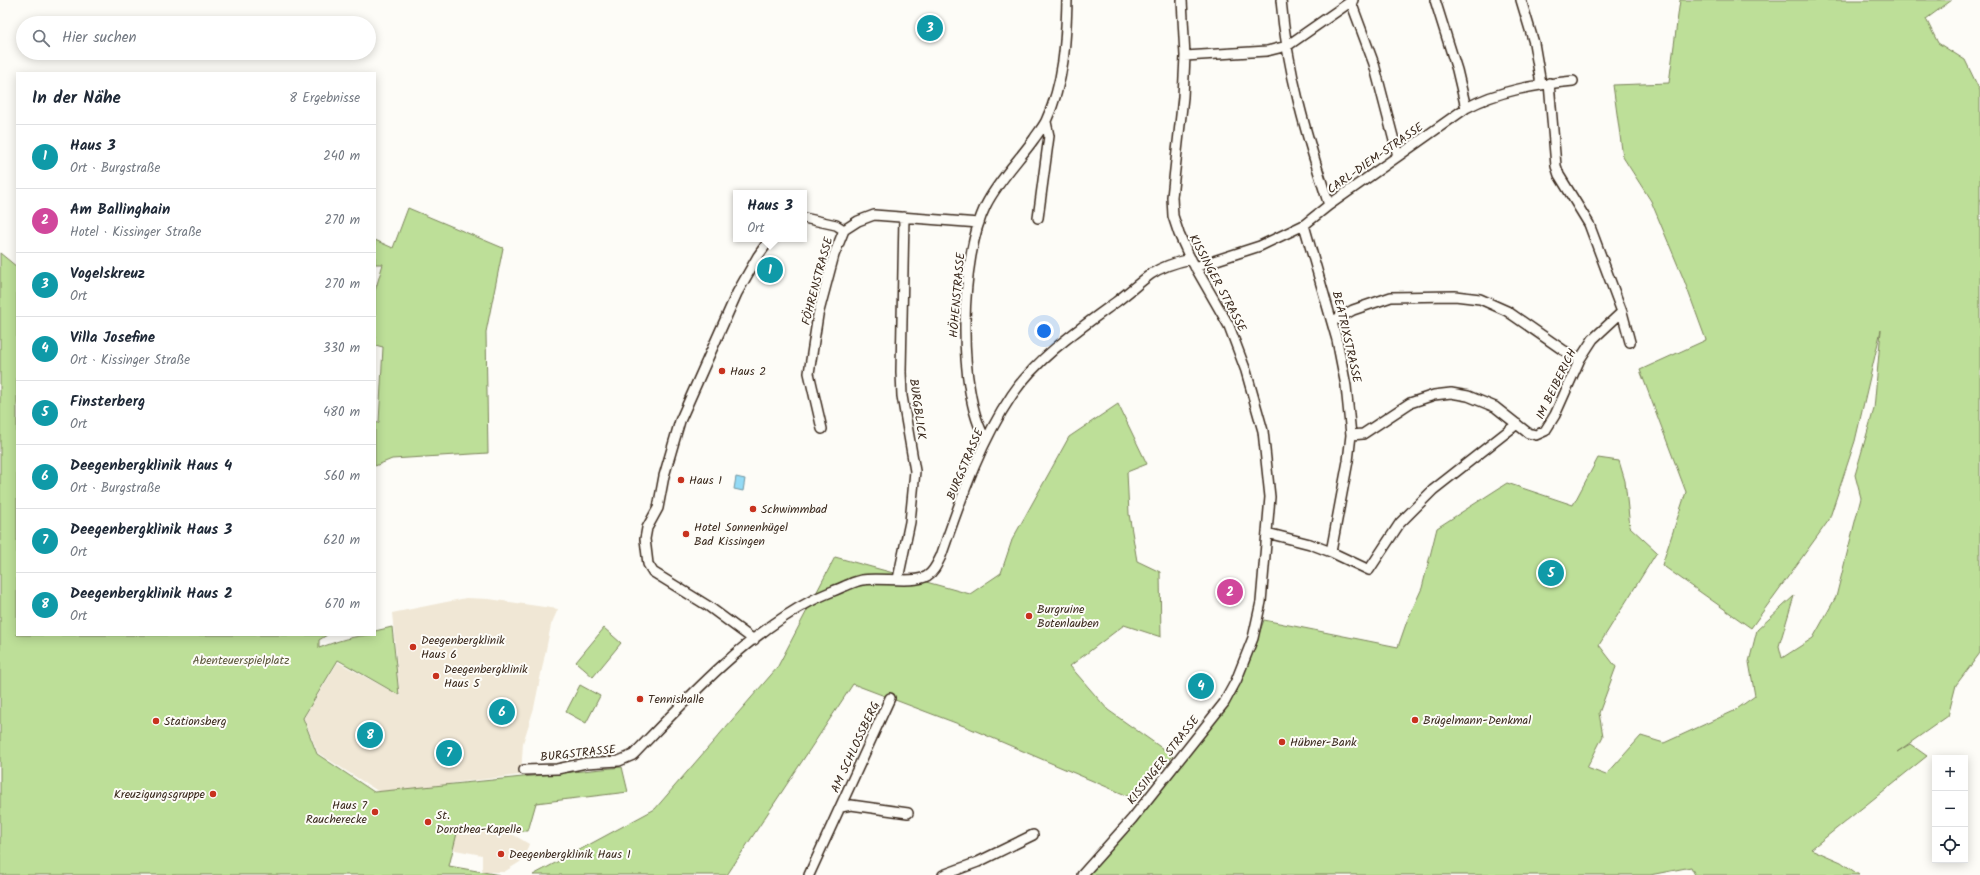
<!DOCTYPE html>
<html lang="de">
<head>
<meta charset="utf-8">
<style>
	:root { --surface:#fff; --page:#f2f2f3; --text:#1f2937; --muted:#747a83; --line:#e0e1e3; --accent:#7c3aed }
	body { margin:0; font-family:Kalam,sans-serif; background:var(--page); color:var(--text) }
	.controls { position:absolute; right:12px; bottom:12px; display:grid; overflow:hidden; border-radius:0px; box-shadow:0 2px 10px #0003 }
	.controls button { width:36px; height:36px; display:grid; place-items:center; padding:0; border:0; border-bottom:1px solid var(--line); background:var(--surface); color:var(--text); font:20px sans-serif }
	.you { position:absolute; left:1044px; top:331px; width:14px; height:14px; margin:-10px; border:3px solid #fff; border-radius:50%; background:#1a73e8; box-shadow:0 0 0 6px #1a73e833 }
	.badge { display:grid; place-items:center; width:26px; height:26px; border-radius:50%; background:var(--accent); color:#fff; font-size:13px; font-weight:700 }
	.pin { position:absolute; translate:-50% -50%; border:2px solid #fff; box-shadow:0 1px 4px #0006 }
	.popup { position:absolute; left:733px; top:190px; width:74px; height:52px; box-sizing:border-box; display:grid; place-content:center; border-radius:0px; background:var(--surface); filter:drop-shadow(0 1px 3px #0005); font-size:13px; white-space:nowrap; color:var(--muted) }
	.popup b { font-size:15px; color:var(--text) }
	.popup::after { content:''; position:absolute; left:50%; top:100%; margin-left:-8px; border:8px solid transparent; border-top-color:var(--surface) }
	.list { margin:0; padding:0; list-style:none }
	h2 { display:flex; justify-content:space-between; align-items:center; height:52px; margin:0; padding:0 16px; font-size:17px }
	h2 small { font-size:13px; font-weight:400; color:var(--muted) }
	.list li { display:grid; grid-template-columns:26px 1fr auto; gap:12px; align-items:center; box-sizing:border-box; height:64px; padding:0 16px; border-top:1px solid var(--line) }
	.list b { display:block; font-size:15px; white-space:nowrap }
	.list p { margin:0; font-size:13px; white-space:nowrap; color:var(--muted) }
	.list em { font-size:13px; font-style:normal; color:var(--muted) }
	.icon { flex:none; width:22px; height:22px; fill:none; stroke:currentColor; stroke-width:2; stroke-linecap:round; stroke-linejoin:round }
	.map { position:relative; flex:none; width:1980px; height:875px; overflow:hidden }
	.search { position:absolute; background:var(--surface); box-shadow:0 2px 10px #0003; left:16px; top:16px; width:360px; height:44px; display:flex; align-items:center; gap:10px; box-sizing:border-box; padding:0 14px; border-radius:22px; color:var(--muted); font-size:15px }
	.panel { position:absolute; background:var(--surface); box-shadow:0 2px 10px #0003; left:16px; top:72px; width:360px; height:564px; border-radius:0px }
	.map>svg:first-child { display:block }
</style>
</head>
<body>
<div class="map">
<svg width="1980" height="875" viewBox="0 0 1980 875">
	<rect width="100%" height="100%" fill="#fdfcf7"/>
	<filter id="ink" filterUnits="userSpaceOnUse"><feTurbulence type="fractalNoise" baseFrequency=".025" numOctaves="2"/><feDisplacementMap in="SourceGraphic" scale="8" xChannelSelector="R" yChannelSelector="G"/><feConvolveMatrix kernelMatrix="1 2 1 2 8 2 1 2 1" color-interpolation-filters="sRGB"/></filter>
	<g filter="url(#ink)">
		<path fill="#f0e7d5" d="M466 598 489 599 558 609 551 625 534 708 523 743 521 775 452 783 446 787 457 830 488 831 514 835 529 844 525 855 520 862 504 872H482V855L455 850 450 837 318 753 304 718 338 662 400 696 392 613Z"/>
		<path fill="#bddf98" stroke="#7c845b" d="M1680 0H1952L1926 19 1938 43 1965 60 1980 91V653L1956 685 1948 716 1897 752 1910 744 1927 756 1811 849 1841 862 1859 875H1695L1691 867 1650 875H1089L1153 800 1228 706 1248 664 1264 620 1398 647 1407 621 1422 588 1437 528 1507 483 1573 505 1598 458 1619 461 1625 481 1630 527 1657 552 1599 645 1616 667 1599 713 1603 736 1587 768 1606 775 1641 736 1664 743 1734 711 1755 696 1749 662 1757 630 1794 596 1779 646 1782 658 1813 638 1836 597 1861 498 1855 475 1874 409 1881 330 1855 441 1829 520 1751 628 1662 565 1686 492 1640 370 1706 340 1684 280 1651 201 1623 157 1613 85 1669 83Z
			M408 208 503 248 486 332 488 453 392 459 375 466V424L379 422 383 347 375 345V291L383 264H375V240L393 248Z
			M0 253 17 267V635H327L319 640V648C338 641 354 635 375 635V631L392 627 399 695 338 660 303 718 317 754 374 792 622 767 628 792 536 803 528 831 458 829 449 866 500 875H0Z
			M1118 404 1147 464 1127 472 1129 514 1137 561 1160 572 1161 637 1124 625 1070 666 1108 710 1173 756 1135 799 969 728 853 684 727 875H533L655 809 777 668 835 557 970 594 1001 573 1012 540 1069 437Z
			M604 628 621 643 593 677 576 662Z
			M580 685 600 696 586 723 566 712Z"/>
		<path fill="#93daf5" stroke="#70949f" d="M736 477 745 479 743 491 734 489Z"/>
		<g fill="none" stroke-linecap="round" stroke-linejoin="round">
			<g stroke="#3b2a1e" stroke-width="12">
				<path id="minor" d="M1281 0C1287 71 1307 138 1329 205
					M1435 0 1457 70 1466 108
					M1521 0 1534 43 1541 84
					M1351 2 1374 64 1398 156
					M1185 56 1267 51 1287 46 1353 0
					M1549 83 1556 166 1559 175 1589 224 1622 312 1630 342
					M804 218 836 225 844 230
					M1038 218 1049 136 1046 122
					M1304 225 1337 340 1346 386 1351 435 1348 461 1331 552
					M1195 267 1260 246 1304 225 1329 205 1466 108C1500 90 1535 85 1573 81
					M1333 321 1353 310 1391 297 1455 296 1480 299 1507 311 1563 350 1580 359
					M822 429 809 373 818 315 834 255 844 230 858 221 874 215 979 223
					M1351 435 1363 434 1410 403 1434 395 1451 393 1468 396 1495 407 1528 433 1536 435 1545 431 1555 415 1580 359 1593 339 1622 312
					M986 440C956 391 960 256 986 205 998 181 1019 160 1034 139 1038 133 1043 127 1046 121 1064 83 1066 41 1067 0
					M1267 533 1310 544 1331 552 1369 570 1400 523 1433 490 1517 424
					M898 579 910 522 915 471 902 396 901 372 904 217
					M754 640 708 606 653 572 648 564 645 539 647 528 658 508 664 476 680 421 737 293 758 256 770 239
					M524 770 557 769 586 763 619 761 633 755C685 701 744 636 811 601 822 595 834 591 845 586 850 584 856 581 862 580 879 577 914 584 927 576 934 572 937 564 941 556 960 502 979 444 1012 395 1038 357 1079 329 1116 302 1128 293 1139 283 1151 274 1163 266 1177 262 1191 259
					M841 807 851 805 908 813
					M809 875 890 698
					M943 875 978 862 1033 835
					M1082 875 1132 819 1224 703 1236 681 1253 638 1261 602 1270 497 1263 431 1246 371 1229 326 1189 256 1179 234 1173 216 1172 197 1183 97 1185 56 1182 0"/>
			</g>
			<use href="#minor" stroke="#fdfcf7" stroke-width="9"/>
		</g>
	</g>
	<g fill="#c8321e" stroke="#fdfcf7" stroke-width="1.5">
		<circle cx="722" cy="371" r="4"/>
		<circle cx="681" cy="480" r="4"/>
		<circle cx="753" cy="509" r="4"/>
		<circle cx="686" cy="534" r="4"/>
		<circle cx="1029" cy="616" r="4"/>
		<circle cx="413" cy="647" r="4"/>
		<circle cx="436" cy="676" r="4"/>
		<circle cx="640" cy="699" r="4"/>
		<circle cx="1415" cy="720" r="4"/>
		<circle cx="156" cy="721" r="4"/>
		<circle cx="1282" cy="742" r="4"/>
		<circle cx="213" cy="794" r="4"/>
		<circle cx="375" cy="812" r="4"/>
		<circle cx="428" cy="822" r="4"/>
		<circle cx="501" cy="854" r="4"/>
	</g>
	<g text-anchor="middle" stroke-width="4" stroke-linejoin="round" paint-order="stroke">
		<g font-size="12" fill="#3b2a1e" stroke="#fdfcf7">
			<text transform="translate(1375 158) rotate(-35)" y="4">CARL-DIEM-STRASSE</text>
			<text transform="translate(817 281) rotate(-75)" y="4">FÖHRENSTRASSE</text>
			<text transform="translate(1218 283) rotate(62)" y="4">KISSINGER STRASSE</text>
			<text transform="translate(957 295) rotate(-85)" y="4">HÖHENSTRASSE</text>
			<text transform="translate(1347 337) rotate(77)" y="4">BEATRIXSTRASSE</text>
			<text transform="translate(1556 384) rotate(-64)" y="4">IM BEIBERICH</text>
			<text transform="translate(918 409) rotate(82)" y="4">BURGBLICK</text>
			<text transform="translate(965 464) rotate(-67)" y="4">BURGSTRASSE</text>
			<text transform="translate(855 747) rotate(-65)" y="4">AM SCHLOSSBERG</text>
			<text transform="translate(578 753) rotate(-6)" y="4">BURGSTRASSE</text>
			<text transform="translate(1163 760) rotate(-52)" y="4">KISSINGER STRASSE</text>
		</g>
		<g font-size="12" fill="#3b2a1e" stroke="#fdfcf7" text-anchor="start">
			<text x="730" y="375">Haus 2</text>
			<text x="689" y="484">Haus 1</text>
			<text x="761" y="513">Schwimmbad</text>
			<text x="694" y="531">Hotel Sonnenhügel<tspan x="694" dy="14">Bad Kissingen</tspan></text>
			<text x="1037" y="613">Burgruine<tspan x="1037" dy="14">Botenlauben</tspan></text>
			<text x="421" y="644">Deegenbergklinik<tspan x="421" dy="14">Haus 6</tspan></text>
			<text x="444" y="673">Deegenbergklinik<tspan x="444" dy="14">Haus 5</tspan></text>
			<text x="648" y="703">Tennishalle</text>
			<text x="1423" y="724">Brügelmann-Denkmal</text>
			<text x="164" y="725">Stationsberg</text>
			<text x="1290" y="746">Hübner-Bank</text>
			<text x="205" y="798" text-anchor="end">Kreuzigungsgruppe</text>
			<text x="367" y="809" text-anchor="end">Haus 7<tspan x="367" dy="14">Raucherecke</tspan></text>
			<text x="436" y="819">St.<tspan x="436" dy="14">Dorothea-Kapelle</tspan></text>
			<text x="509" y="858">Deegenbergklinik Haus 1</text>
		</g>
		<g font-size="12" fill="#5c573c" stroke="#fdfcf7">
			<text x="241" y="664">Abenteuerspielplatz</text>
		</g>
	</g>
</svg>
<div class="controls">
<button>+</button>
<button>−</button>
<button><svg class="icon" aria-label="locate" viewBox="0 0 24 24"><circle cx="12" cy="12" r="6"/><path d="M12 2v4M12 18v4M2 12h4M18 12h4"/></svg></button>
</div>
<div class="you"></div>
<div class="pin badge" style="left:770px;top:270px;background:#0f9aa8">1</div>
<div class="popup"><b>Haus 3</b>Ort</div>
<div class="pin badge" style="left:1230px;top:592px;background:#d1479c">2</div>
<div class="pin badge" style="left:930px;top:28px;background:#0f9aa8">3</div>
<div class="pin badge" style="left:1201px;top:686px;background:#0f9aa8">4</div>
<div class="pin badge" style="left:1551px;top:573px;background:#0f9aa8">5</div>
<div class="pin badge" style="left:502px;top:712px;background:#0f9aa8">6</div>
<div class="pin badge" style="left:449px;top:753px;background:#0f9aa8">7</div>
<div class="pin badge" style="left:370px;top:735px;background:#0f9aa8">8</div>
<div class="search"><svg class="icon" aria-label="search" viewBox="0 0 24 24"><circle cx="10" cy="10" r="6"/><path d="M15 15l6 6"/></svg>Hier suchen</div>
<section class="panel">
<h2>In der Nähe<small>8 Ergebnisse</small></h2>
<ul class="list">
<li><span class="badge" style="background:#0f9aa8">1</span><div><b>Haus 3</b><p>Ort · Burgstraße</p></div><em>240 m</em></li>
<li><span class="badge" style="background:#d1479c">2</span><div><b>Am Ballinghain</b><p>Hotel · Kissinger Straße</p></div><em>270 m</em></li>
<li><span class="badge" style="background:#0f9aa8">3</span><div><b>Vogelskreuz</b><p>Ort</p></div><em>270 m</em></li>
<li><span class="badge" style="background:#0f9aa8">4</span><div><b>Villa Josefine</b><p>Ort · Kissinger Straße</p></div><em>330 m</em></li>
<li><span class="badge" style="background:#0f9aa8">5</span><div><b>Finsterberg</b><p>Ort</p></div><em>480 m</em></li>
<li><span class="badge" style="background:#0f9aa8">6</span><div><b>Deegenbergklinik Haus 4</b><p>Ort · Burgstraße</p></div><em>560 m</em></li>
<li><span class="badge" style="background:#0f9aa8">7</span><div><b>Deegenbergklinik Haus 3</b><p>Ort</p></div><em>620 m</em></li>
<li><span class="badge" style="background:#0f9aa8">8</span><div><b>Deegenbergklinik Haus 2</b><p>Ort</p></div><em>670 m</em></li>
</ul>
</section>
</div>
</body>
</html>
